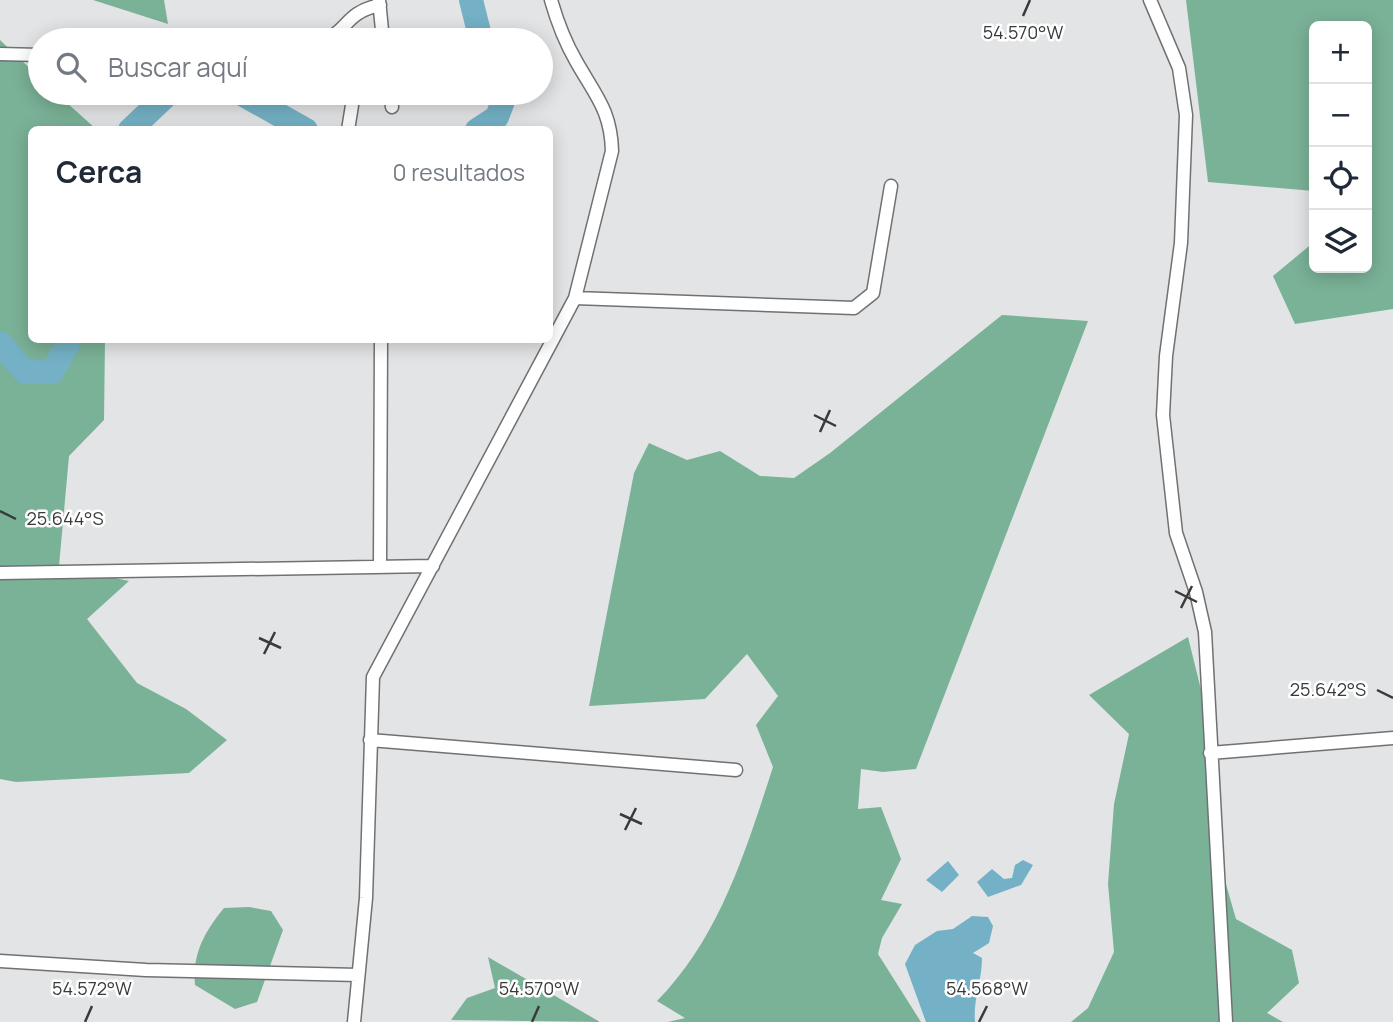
<!DOCTYPE html>
<html lang="es">
<head>
<meta charset="utf-8">
<style>
	:root { --surface:#fff; --page:#f6f6f7; --text:#1f2937; --muted:#747a83; --line:#e0e1e3 }
	body { margin:0; font-family:Manrope,sans-serif; background:var(--page); color:var(--text) }
	.controls { position:absolute; right:21px; top:21px; display:grid; overflow:hidden; border-radius:10px; box-shadow:0 4px 18px #0003 }
	.controls button { width:63px; height:63px; display:grid; place-items:center; padding:0; border:0; border-bottom:2px solid var(--line); background:var(--surface); color:var(--text); font:35px sans-serif }
	.list { margin:0; padding:0; list-style:none }
	h2 { display:flex; justify-content:space-between; align-items:center; height:91px; margin:0; padding:0 28px; font-size:30px }
	h2 small { font-size:23px; font-weight:400; color:var(--muted) }
	.icon { flex:none; width:38px; height:38px; fill:none; stroke:currentColor; stroke-width:2; stroke-linecap:round; stroke-linejoin:round }
	.map { position:relative; flex:none; width:1393px; height:1022px; overflow:hidden }
	.search { position:absolute; background:var(--surface); box-shadow:0 4px 18px #0003; left:28px; top:28px; width:525px; height:77px; display:flex; align-items:center; gap:18px; box-sizing:border-box; padding:0 24px; border-radius:38px; color:var(--muted); font-size:26px }
	.panel { position:absolute; background:var(--surface); box-shadow:0 4px 18px #0003; left:28px; top:126px; width:525px; height:217px; border-radius:10px }
	.map>svg:first-child { display:block }
</style>
</head>
<body>
<div class="map">
<svg width="1393" height="1022" viewBox="0 0 1393 1022">
	<rect width="100%" height="100%" fill="#e3e4e6"/>
	<path fill="#7ab297" d="M93 0H164L168 24Z
		M1186 0H1393V309L1295 324 1273 276 1314 242V268H1367V26H1314V191L1208 182Z
		M0 40 40 78V93H56L96 129 32 130V340H105L104 420 69 456 59 566 129 581 87 619 137 683 186 709 227 740 189 773 16 782 0 779Z
		M1002 315 1088 321 916 769 883 772 861 769 858 809 881 807 901 859 881 900 902 904 882 938 878 954 921 1022H668L685 1018 657 1001C720 937 746 850 773 767L756 725 778 696 747 654 705 699 589 706 634 473 649 443 687 460 720 451 760 476 794 478 830 453Z
		M1188 637 1209 722 1221 867 1236 919 1292 950 1299 983 1267 1013 1283 1022H1071L1088 1008 1114 952 1108 884 1114 804 1129 734 1089 695Z
		M249 907 271 911 283 930 257 1002 235 1009 195 985C192 954 205 931 224 908Z
		M488 957 600 1022 451 1020 467 998 495 988Z"/>
	<path fill="#74b1c6" d="M1023 860 1033 865 1021 885 988 897 977 882 992 869 1004 879 1012 878 1015 865Z
		M948 861 959 875 942 892 926 880Z
		M972 916 988 917 993 926 989 943 973 953 982 958C982 981 973 999 975 1022H926L905 964 915 945 937 931 953 929Z"/>
	<g fill="none" stroke-linecap="round" stroke-linejoin="round">
		<path stroke="#74b1c6" stroke-width="24" d="M471 0 481 40
			M240 93 306 130
			M130 130 169 93
			M477 130 497 117 505 96 503 93
			M0 343 25 372H52L68 344 67 340"/>
		<g stroke="#707173" stroke-width="15">
			<path id="minor" d="M379 0 383 40
				M1150 0 1179 68 1186 115 1181 243 1166 356 1163 415 1176 533 1196 592 1205 632 1226 1022
				M183 40 196 38 309 40
				M325 40C350 29 344 13 380 5
				M0 54 40 55
				M390 93 392 107
				M348 130 354 93
				M575 298 854 308 873 293 891 186
				M380 565 381 340
				M0 573 433 566
				M370 740 736 770
				M1210 753 1393 738
				M0 961 146 970 358 975
				M354 1022 366 898 373 677 575 298 612 151C611 110 595 95 576 61 565 42 557 21 551 0"/>
		</g>
		<use href="#minor" stroke="#fff" stroke-width="12"/>
	</g>
	<path fill="none" stroke="#393a3a" stroke-width="2.5" d="M1023 16 1030 0M814 415 836 426M820 432 830 410M0 511 16 519M1175 591 1197 602M1181 608 1192 586M259 638 281 648M264 654 275 632M1377 690 1393 698M620 814 642 824M625 830 636 808M85 1022 92 1006M532 1022 539 1006M979 1022 987 1006"/>
	<g font-size="18" text-anchor="middle" fill="#393a3a" stroke="#fff" stroke-width="5" stroke-linejoin="round" paint-order="stroke">
		<text x="1023" y="39">54.570°W</text>
		<text x="65" y="525">25.644°S</text>
		<text x="1328" y="696">25.642°S</text>
		<text x="92" y="995">54.572°W</text>
		<text x="539" y="995">54.570°W</text>
		<text x="987" y="995">54.568°W</text>
	</g>
</svg>
<div class="controls">
<button>+</button>
<button>−</button>
<button><svg class="icon" aria-label="locate" viewBox="0 0 24 24"><circle cx="12" cy="12" r="6"/><path d="M12 2v4M12 18v4M2 12h4M18 12h4"/></svg></button>
<button><svg class="icon" aria-label="layers" viewBox="0 0 24 24"><path d="M12 4l9 5-9 5-9-5zM3 14l9 5 9-5"/></svg></button>
</div>
<div class="search"><svg class="icon" aria-label="search" viewBox="0 0 24 24"><circle cx="10" cy="10" r="6"/><path d="M15 15l6 6"/></svg>Buscar aquí</div>
<section class="panel">
<h2>Cerca<small>0 resultados</small></h2>
<ul class="list">
</ul>
</section>
</div>
</body>
</html>
